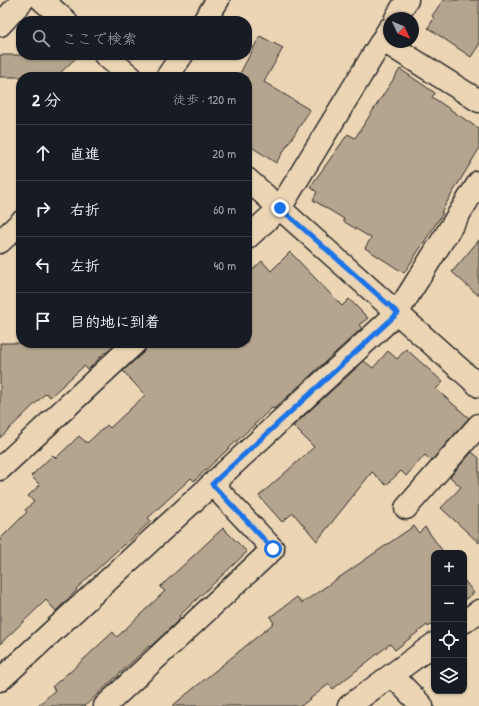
<!DOCTYPE html>
<html lang="ja">
<head>
<meta charset="utf-8">
<style>
	:root { --surface:#171b24; --page:#20242c; --text:#f1f3f6; --muted:#9ea1a6; --line:#363941 }
	body { margin:0; font-family:"Patrick Hand","Klee One",sans-serif; background:var(--page); color:var(--text) }
	.controls { position:absolute; right:12px; bottom:12px; display:grid; overflow:hidden; border-radius:8px; box-shadow:0 1px 3px #0004 }
	.controls button { width:36px; height:36px; display:grid; place-items:center; padding:0; border:0; border-bottom:1px solid var(--line); background:var(--surface); color:var(--text); font:20px sans-serif }
	.compass { position:absolute; left:383px; top:12px; width:36px; height:36px; border-radius:50%; background:var(--surface); box-shadow:0 1px 3px #0004; rotate:134deg }
	.stop { position:absolute; width:12px; height:12px; margin:-9px; border:3px solid #1a73e8; border-radius:50%; background:#fff }
	.stop.end { background:#1a73e8; border-color:#fff; box-shadow:0 1px 4px #0008 }
	.list { margin:0; padding:0; list-style:none }
	h2 { display:flex; justify-content:space-between; align-items:center; height:52px; margin:0; padding:0 16px; font-size:17px }
	h2 small { font-size:13px; font-weight:400; color:var(--muted) }
	.list li { display:grid; grid-template-columns:26px 1fr auto; gap:12px; align-items:center; box-sizing:border-box; height:56px; padding:0 16px; border-top:1px solid var(--line) }
	.list b { display:block; font-size:15px; white-space:nowrap }
	.list em { font-size:13px; font-style:normal; color:var(--muted) }
	.icon { flex:none; width:22px; height:22px; fill:none; stroke:currentColor; stroke-width:2; stroke-linecap:round; stroke-linejoin:round }
	.map { position:relative; flex:none; width:479px; height:706px; overflow:hidden }
	.search { position:absolute; background:var(--surface); box-shadow:0 1px 3px #0004; left:16px; top:16px; width:236px; height:44px; display:flex; align-items:center; gap:10px; box-sizing:border-box; padding:0 14px; border-radius:16px; color:var(--muted); font-size:15px }
	.panel { position:absolute; background:var(--surface); box-shadow:0 1px 3px #0004; left:16px; top:72px; width:236px; height:276px; border-radius:16px }
	.map>svg:first-child { display:block }
</style>
</head>
<body>
<div class="map">
<svg width="479" height="706" viewBox="0 0 479 706">
	<rect width="100%" height="100%" fill="#ecd5b4"/>
	<filter id="ink" filterUnits="userSpaceOnUse"><feTurbulence type="fractalNoise" baseFrequency=".025" numOctaves="2"/><feDisplacementMap in="SourceGraphic" scale="8" xChannelSelector="R" yChannelSelector="G"/><feConvolveMatrix kernelMatrix="1 2 1 2 8 2 1 2 1" color-interpolation-filters="sRGB"/></filter>
	<g filter="url(#ink)">
		<path fill="#b6a58e" stroke="#2b2b2b" d="M443 0H479V45L471 57 428 28 434 18 432 16Z
			M260 36 283 48 264 82 310 110 276 163 247 144V77H238Z
			M0 55H79L56 77H0Z
			M400 69 435 93 432 97 479 129V149L441 212 443 213 404 273 365 248 371 238 343 221 344 219 313 200 317 192 310 187 348 134 355 138Z
			M479 240V296L452 272Z
			M290 252 342 306 349 299 368 318 359 325 362 328 275 408 274 409 272 408 194 481 191 478 148 518 151 521 125 545 124 544 76 589 77 590 56 611 46 600 0 644V539L27 512 25 510 34 502 28 496 40 485 31 476 53 455 56 458 79 436 87 443 107 425 110 428 145 395 123 371 144 352 147 347V343H247V275L262 261 271 271Z
			M0 343H117L106 353 105 352 88 370 84 366 50 397 46 393 0 438Z
			M406 349 443 382 436 389 469 418 431 461 425 455 406 476 401 471 386 485 372 472 317 541 293 513 282 522 259 496 314 447 293 426 364 361 373 368 388 351 397 359Z
			M472 452 479 458V543L441 508 461 487 450 477Z
			M414 526 419 533 425 527 444 553H434V623L428 627 427 625 395 650 390 644 333 689 329 684 301 706H172L274 623 270 617 297 597 302 603Z
			M223 528 247 552 179 616 181 618 150 647 149 646 85 706H38L55 690 52 687 69 672V673L113 632 117 637 165 591 160 587Z
			M464 580 474 593 464 600Z"/>
		<g fill="none" stroke-linecap="round" stroke-linejoin="round">
			<g stroke="#2b2b2b" stroke-width="25">
				<path id="minor" d="M42 0 66 21
					M396 18 407 0
					M204 21 218 0
					M0 25 23 0
					M382 40 479 101
					M105 55 131 77
					M167 77 182 55
					M247 179 479 386
					M247 238 280 208 389 29
					M0 242 21 222
					M0 469 135 343
					M406 508 479 425
					M464 622 479 611
					M392 675 422 706
					M0 680 397 313 479 182
					M105 706 273 549 212 484
					M349 706 434 644"/>
			</g>
			<use href="#minor" stroke="#ecd5b4" stroke-width="22"/>
		</g>
	</g>
	<g fill="none" stroke-linecap="round" stroke-linejoin="round" filter="url(#ink)">
		<path stroke="#1a73e8" stroke-width="5" d="M273 549 212 484 398 313 280 208"/>
	</g>
</svg>
<div class="controls">
<button>+</button>
<button>−</button>
<button><svg class="icon" aria-label="locate" viewBox="0 0 24 24"><circle cx="12" cy="12" r="6"/><path d="M12 2v4M12 18v4M2 12h4M18 12h4"/></svg></button>
<button><svg class="icon" aria-label="layers" viewBox="0 0 24 24"><path d="M12 4l9 5-9 5-9-5zM3 14l9 5 9-5"/></svg></button>
</div>
<svg class="compass" viewBox="-18 -18 36 36"><path d="M0-13l5 13h-10z" fill="#e53935"/><path d="M0 13l5-13h-10z" fill="#9ea1a6"/></svg>
<div class="stop" style="left:273px;top:549px"></div>
<div class="stop end" style="left:280px;top:208px"></div>
<div class="search"><svg class="icon" aria-label="search" viewBox="0 0 24 24"><circle cx="10" cy="10" r="6"/><path d="M15 15l6 6"/></svg>ここで検索</div>
<section class="panel">
<h2>2 分<small>徒歩 · 120 m</small></h2>
<ul class="list">
<li><svg class="icon" aria-label="ahead" viewBox="0 0 24 24"><path d="M12 20V5M6 11l6-6 6 6"/></svg><div><b>直進</b></div><em>20 m</em></li>
<li><svg class="icon" aria-label="right" viewBox="0 0 24 24"><path d="M7 20v-9h11M14 6l5 5-5 5"/></svg><div><b>右折</b></div><em>60 m</em></li>
<li><svg class="icon" aria-label="left" viewBox="0 0 24 24"><path d="M17 20v-9H6M10 6l-5 5 5 5"/></svg><div><b>左折</b></div><em>40 m</em></li>
<li><svg class="icon" aria-label="arrive" viewBox="0 0 24 24"><path d="M6 21V4h12l-3 4 3 4H6"/></svg><div><b>目的地に到着</b></div></li>
</ul>
</section>
</div>
</body>
</html>
